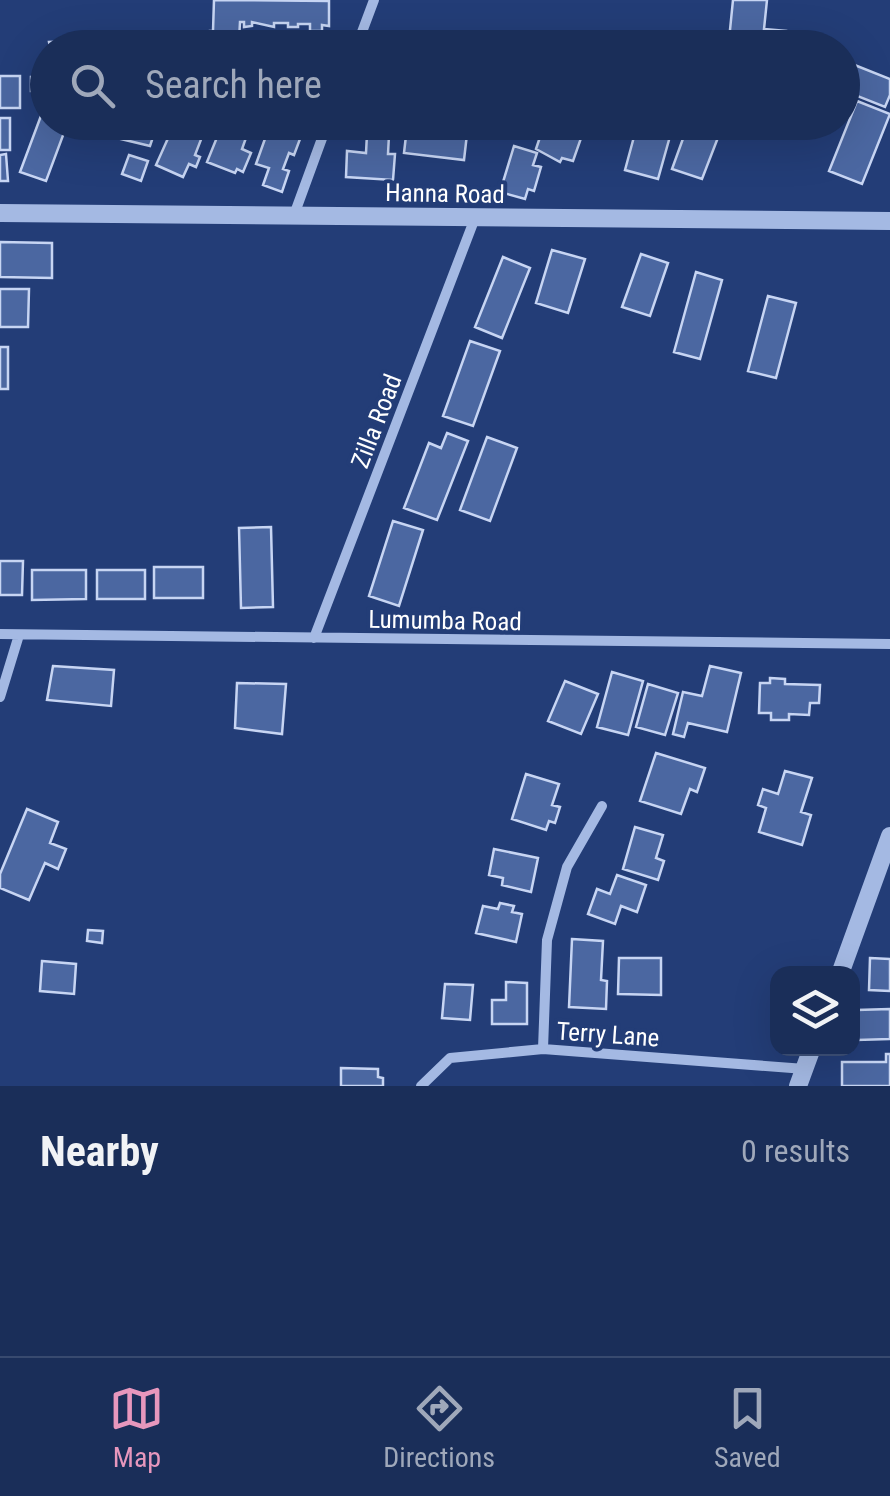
<!DOCTYPE html>
<html lang="en">
<head>
<meta charset="utf-8">
<style>
	:root { --surface:#1a2e59; --page:#273a62; --text:#f1f3f6; --muted:#9fa8ba; --line:#384a6f; --accent:#e797bd }
	body { margin:0; font-family:"Roboto Condensed",sans-serif; background:var(--page); color:var(--text) }
	.controls { position:absolute; right:30px; bottom:30px; display:grid; overflow:hidden; border-radius:20px; box-shadow:0 10px 40px #0002 }
	.controls button { width:90px; height:90px; display:grid; place-items:center; padding:0; border:0; border-bottom:2px solid var(--line); background:var(--surface); color:var(--text); font:50px sans-serif }
	.list { margin:0; padding:0; list-style:none }
	h2 { display:flex; justify-content:space-between; align-items:center; height:130px; margin:0; padding:0 40px; font-size:42px }
	h2 small { font-size:32px; font-weight:400; color:var(--muted) }
	.icon { flex:none; width:55px; height:55px; fill:none; stroke:currentColor; stroke-width:2; stroke-linecap:round; stroke-linejoin:round }
	.map { position:relative; flex:none; width:890px; height:1086px; overflow:hidden }
	.search { position:absolute; background:var(--surface); box-shadow:0 10px 40px #0002; left:30px; right:30px; top:30px; height:110px; display:flex; align-items:center; gap:25px; box-sizing:border-box; padding:0 35px; border-radius:55px; color:var(--muted); font-size:38px }
	.sheet { height:270px; background:var(--surface) }
	nav { display:flex; justify-content:space-around; align-items:center; box-sizing:border-box; height:140px; border-top:2px solid var(--line); background:var(--surface); font-size:28px; color:var(--muted) }
	nav a { display:grid; justify-items:center; gap:5px }
	nav .on { color:var(--accent) }
	.map>svg:first-child { display:block }
</style>
</head>
<body>
<div class="map">
<svg width="890" height="1086" viewBox="0 0 890 1086">
	<rect width="100%" height="100%" fill="#233d77"/>
	<path fill="#4b67a1" stroke="#c7d5f3" stroke-width="2.5" d="M214 0 329 1V26L322 25V31H310V24H298V27H288V23H274V27L252 22V26L244 27V22H240L239 41H245V48H205V43H210V31H213Z
		M733 0H767L764 29 786 31 784 46 729 40Z
		M115 40V48H50L49 42Z
		M842 60 890 79V95L885 107 842 90Z
		M0 76H20V108H0Z
		M45 76V90L31 91V77Z
		M48 97V122H68L46 181 20 172Z
		M857 101 890 114 862 184 829 171Z
		M0 118H10V150H0Z
		M71 122H102L98 132Z
		M112 122H158L150 146 121 139 122 135 109 131Z
		M271 122 283 124 280 132 300 139 294 155 289 153 283 169 289 171 282 192 263 185 269 168 256 164Z
		M545 122 586 124 573 161 562 158 560 162 536 149Z
		M638 122H674L658 179 625 170Z
		M689 122H724L702 179 672 169Z
		M174 125 202 137 195 155 200 157 196 167 189 164 183 177 156 165Z
		M222 125 247 135 242 149 251 153 243 172 237 169 235 173 207 162Z
		M407 127 467 134 464 160 404 153Z
		M367 134 389 135 388 154H395L393 180 346 177 347 151 366 153Z
		M514 146 537 153 533 165 541 167 534 191 528 189 525 199 500 192Z
		M6 154 8 181H0V155Z
		M129 155 148 161 141 181 122 174Z
		M0 242 52 243V278L0 277Z
		M552 250 585 259 568 313 536 303Z
		M641 254 668 263 650 316 622 307Z
		M503 257 530 268 502 338 475 327Z
		M696 272 722 280 700 359 674 352Z
		M0 289H29L28 327H0Z
		M768 296 796 303 776 378 748 371Z
		M470 341 500 351 473 426 443 416Z
		M0 347H8V389H0Z
		M447 433 468 441 437 520 404 508 429 443 441 448Z
		M487 437 517 448 490 521 460 510Z
		M393 521 423 530 399 606 369 596Z
		M271 527 273 607 241 608 239 528Z
		M0 561H23L22 595H0Z
		M154 567H203V598H154Z
		M32 570H86V599L32 600Z
		M97 570H145V599H97Z
		M53 666 114 670 111 706 47 700Z
		M710 666 741 673 727 732 688 723 684 737 673 734 683 692 702 696Z
		M612 672 643 681 628 735 597 727Z
		M770 678 785 679V684L820 685 819 703H810L809 715 789 714V720H771V713H759L760 683H770Z
		M565 681 598 694 581 734 548 721Z
		M237 683 286 684 282 734 235 728Z
		M648 684 678 693 665 735 636 727Z
		M656 753 705 768 697 792 690 789 681 814 640 801Z
		M785 771 812 778 801 812 811 815 802 845 759 832 766 808 758 805 763 789 778 794Z
		M526 774 559 784 552 805 560 807 555 823 549 821 546 830 512 819Z
		M27 809 58 822 50 843 66 849 58 869 45 863 29 900 0 888V874Z
		M635 827 663 835 656 858 664 861 658 880 623 869Z
		M494 849 538 858 531 892 502 885 503 878 489 875Z
		M617 875 646 885 637 912 621 906 615 924 588 914 597 889 610 894Z
		M500 903 514 906 512 912 522 914 516 942 476 933 483 906 498 909Z
		M88 930 103 931 102 943 87 941Z
		M572 939 603 941 601 980 607 981 606 1009 569 1007Z
		M619 958H661V995L618 994Z
		M870 958 890 959V991L869 990Z
		M42 961 76 964 74 994 40 991Z
		M506 982 527 983V1024H492V1000H506Z
		M445 984 473 985 470 1020 442 1018Z
		M890 1009V1039L857 1040V1010Z
		M886 1054H890V1086H842V1062H886Z
		M341 1068 378 1069V1077L383 1078V1086H341Z"/>
	<g fill="none" stroke-linecap="round" stroke-linejoin="round">
		<path stroke="#a4b9e3" stroke-width="10" d="M356 48 374 0
			M294 215 328 122
			M0 634 890 644
			M314 638 475 218
			M0 697 19 635
			M543 1049 547 940 567 867 602 806
			M421 1086 450 1058 543 1049 805 1069"/>
		<path stroke="#a4b9e3" stroke-width="18" d="M0 213 890 221
			M840 974 890 836
			M798 1086 812 1048"/>
	</g>
	<g text-anchor="middle" stroke-width="8" stroke-linejoin="round" paint-order="stroke">
		<g font-size="25" fill="#fff" stroke="#233d77">
			<text transform="translate(445 193) rotate(1)" y="9">Hanna Road</text>
			<text transform="translate(376 421) rotate(-69)" y="9">Zilla Road</text>
			<text transform="translate(445 620) rotate(1)" y="9">Lumumba Road</text>
			<text transform="translate(608 1034) rotate(4)" y="9">Terry Lane</text>
		</g>
	</g>
</svg>
<div class="controls">
<button><svg class="icon" aria-label="layers" viewBox="0 0 24 24"><path d="M12 4l9 5-9 5-9-5zM3 14l9 5 9-5"/></svg></button>
</div>
<div class="search"><svg class="icon" aria-label="search" viewBox="0 0 24 24"><circle cx="10" cy="10" r="6"/><path d="M15 15l6 6"/></svg>Search here</div>
</div>
<section class="sheet">
<h2>Nearby<small>0 results</small></h2>
<ul class="list">
</ul>
</section>
<nav>
<a class="on"><svg class="icon" aria-label="map" viewBox="0 0 24 24"><path d="M3 6l6-2 6 2 6-2v14l-6 2-6-2-6 2zM9 4v14M15 6v14"/></svg>Map</a>
<a><svg class="icon" aria-label="directions" viewBox="0 0 24 24"><path d="M12 3l9 9-9 9-9-9zM9 14v-3h6M13 9l2 2-2 2"/></svg>Directions</a>
<a><svg class="icon" aria-label="saved" viewBox="0 0 24 24"><path d="M7 4h10v16l-5-4-5 4z"/></svg>Saved</a>
</nav>
</body>
</html>
